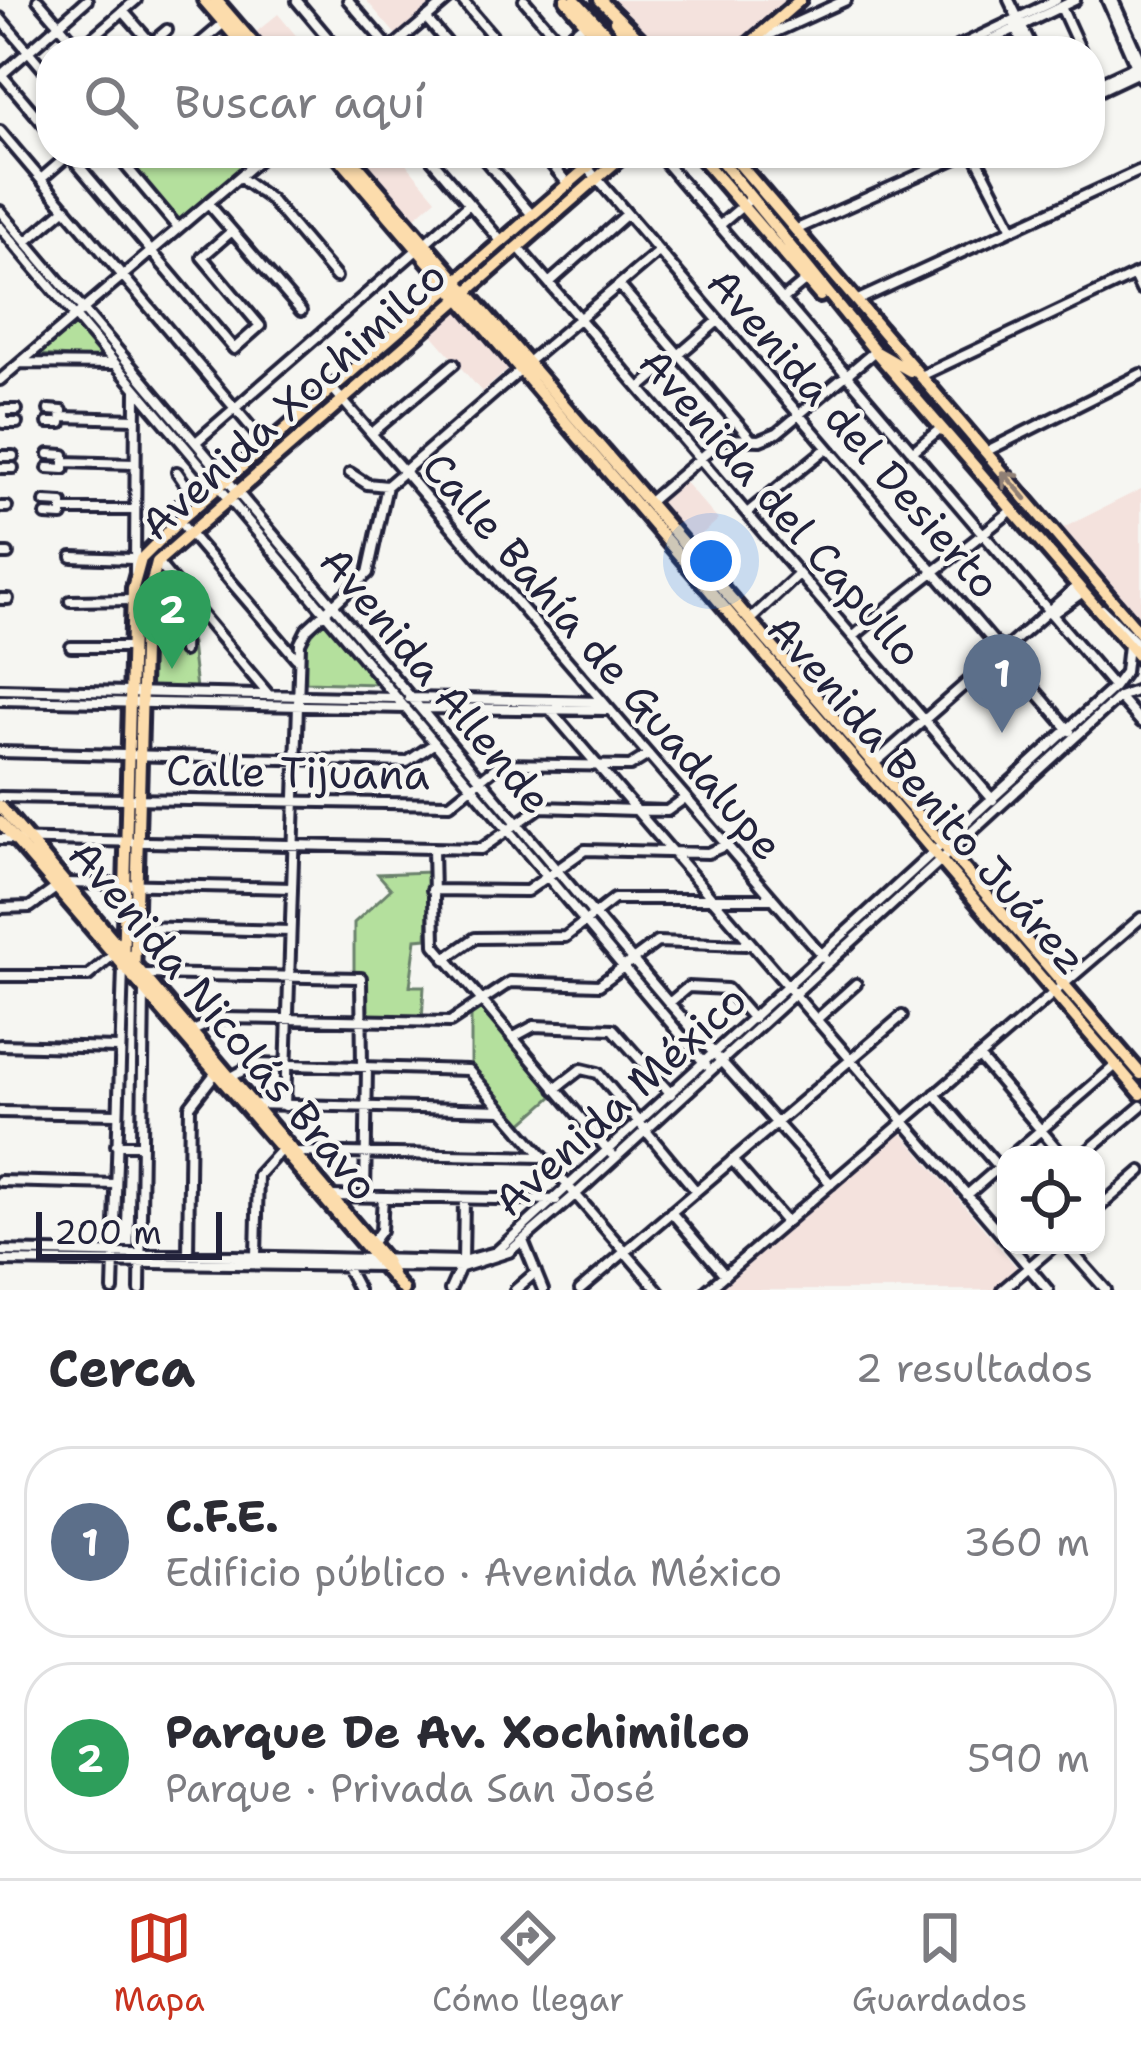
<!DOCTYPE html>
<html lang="es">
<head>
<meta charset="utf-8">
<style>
	:root { --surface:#fff; --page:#f7f7f7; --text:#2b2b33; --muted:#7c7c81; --line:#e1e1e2; --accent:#c8321e }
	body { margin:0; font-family:"Shantell Sans",sans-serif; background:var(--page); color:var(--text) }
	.controls { position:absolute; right:36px; bottom:36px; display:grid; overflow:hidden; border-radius:24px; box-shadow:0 3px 9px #0004 }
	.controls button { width:108px; height:108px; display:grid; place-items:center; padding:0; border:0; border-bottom:3px solid var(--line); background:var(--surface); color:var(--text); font:60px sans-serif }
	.scale { position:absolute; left:36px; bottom:30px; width:186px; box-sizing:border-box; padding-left:12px; border:6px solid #22223b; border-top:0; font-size:33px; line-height:42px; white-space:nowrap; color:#22223b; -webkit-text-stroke:9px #f6f6f2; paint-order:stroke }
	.you { position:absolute; left:711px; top:561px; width:42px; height:42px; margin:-30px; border:9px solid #fff; border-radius:50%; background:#1a73e8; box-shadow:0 0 0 18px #1a73e833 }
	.badge { display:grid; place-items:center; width:78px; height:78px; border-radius:50%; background:var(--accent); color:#fff; font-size:39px; font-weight:700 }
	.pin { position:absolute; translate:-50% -99px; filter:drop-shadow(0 3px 6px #0008) }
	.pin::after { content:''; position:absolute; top:63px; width:42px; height:36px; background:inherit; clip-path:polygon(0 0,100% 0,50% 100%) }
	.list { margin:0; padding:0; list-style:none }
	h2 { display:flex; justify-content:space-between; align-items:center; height:156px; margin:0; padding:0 48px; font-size:51px }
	h2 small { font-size:39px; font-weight:400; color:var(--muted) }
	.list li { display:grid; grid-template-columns:78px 1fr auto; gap:36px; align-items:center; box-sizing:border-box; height:192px; margin:0 24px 24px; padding:0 24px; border:3px solid var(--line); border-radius:48px }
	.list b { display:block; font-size:45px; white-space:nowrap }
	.list p { margin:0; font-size:39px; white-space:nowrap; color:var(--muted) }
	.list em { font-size:39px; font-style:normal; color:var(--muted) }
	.icon { flex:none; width:66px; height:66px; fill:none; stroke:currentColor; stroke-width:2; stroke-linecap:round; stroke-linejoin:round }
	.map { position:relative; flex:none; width:1141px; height:1290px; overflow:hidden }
	.search { position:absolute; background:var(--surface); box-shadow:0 3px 9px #0004; left:36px; right:36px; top:36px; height:132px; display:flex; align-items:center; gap:30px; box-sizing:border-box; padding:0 42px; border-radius:48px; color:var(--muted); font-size:45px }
	.sheet { height:588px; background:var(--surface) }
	nav { display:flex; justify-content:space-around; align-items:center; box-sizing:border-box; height:168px; border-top:3px solid var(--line); background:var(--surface); font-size:33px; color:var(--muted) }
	nav a { display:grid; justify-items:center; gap:6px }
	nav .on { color:var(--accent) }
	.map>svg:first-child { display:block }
</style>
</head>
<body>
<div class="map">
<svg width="1141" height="1290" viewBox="0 0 1141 1290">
	<rect width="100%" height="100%" fill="#f6f6f2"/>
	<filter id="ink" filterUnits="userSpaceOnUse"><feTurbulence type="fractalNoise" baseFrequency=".00833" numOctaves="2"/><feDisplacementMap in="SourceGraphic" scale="24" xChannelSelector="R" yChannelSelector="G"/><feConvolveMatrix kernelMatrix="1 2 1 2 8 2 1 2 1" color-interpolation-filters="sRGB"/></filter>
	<g filter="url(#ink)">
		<path fill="#f4e2dd" d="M366 0H440L397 36Z
			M614 0H791L732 51H659Z
			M278 14 309 51H270L255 33Z
			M357 153H397L436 199 413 219Z
			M458 308 510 368 482 392 430 332Z
			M683 480 718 520 693 542 658 502Z
			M1141 489V619L1063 528Z
			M898 1128 1019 1270 995 1290H708Z"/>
		<path fill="#b4e09d" stroke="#6b816c" stroke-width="3" d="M118 153H262L179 225Z
			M76 324 104 359 39 355Z
			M324 619 377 684 306 682V642Z
			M191 644 196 689 149 688V650L181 651Z
			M430 872 427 938 416 939 410 986H424L422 1021H363L364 977 354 975V923L391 889 378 874Z
			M480 1006 555 1094 519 1126 471 1071V1013Z"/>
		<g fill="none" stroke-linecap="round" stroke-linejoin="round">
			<g stroke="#22223b" stroke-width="16">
				<path id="minor" d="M38 0 82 51
					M348 0 390 49
					M462 0 505 51
					M524 0 568 51
					M1009 0 1034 51
					M1107 0 1141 78
					M1113 0 1141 63
					M297 1 339 51
					M1061 7 1081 51
					M123 11 151 43
					M0 18 51 78
					M426 18 454 51
					M1015 27 1026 51
					M758 40 846 0
					M561 43 585 23
					M95 51 87 42 136 0
					M142 51 167 30
					M191 51 224 23
					M388 51 448 0
					M949 51 1056 0
					M968 51 1075 0
					M1090 70 1096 84
					M1 74 51 133
					M0 76 87 0
					M1090 87 1140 64
					M1090 95 1141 71
					M0 131 266 445
					M68 153 234 349 260 326 202 257 232 231
					M115 153 178 228
					M426 153 501 241
					M479 153 532 215
					M542 153 568 184
					M657 153 1114 687
					M974 153 1013 229
					M587 167 1070 731
					M239 177 270 199 336 277
					M41 179 70 154
					M208 203 301 311
					M0 211 669 1003 831 1184
					M719 226 747 202
					M0 227 706 1065
					M795 230 968 153
					M26 242 66 208
					M425 243 469 204
					M518 247 993 800
					M1134 275 1141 290
					M549 283 627 214
					M619 285 751 439
					M782 300 806 280
					M856 301 1141 170
					M528 362 659 251
					M21 363 114 364
					M921 376 1141 272
					M0 380 267 153
					M332 388 825 959
					M640 388 718 321
					M62 417 136 419
					M17 423H3V410H17
					M48 423H61L62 411 49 410
					M372 433 454 364
					M196 442 418 249
					M912 452 941 428
					M985 452 1141 374
					M0 456H13
					M64 462 135 464
					M0 468H13
					M48 468 64 469V455L49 454
					M350 473 367 484 387 486
					M45 502 62 503V516L46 515
					M648 503 723 439 760 440 777 433 875 351
					M0 507H7
					M62 510H134
					M747 513 827 448
					M179 521 296 658
					M171 528 168 514 192 494 177 472
					M0 554H8
					M72 557 133 559
					M158 563 268 694
					M135 572 136 389
					M0 599H8
					M70 601 132 600
					M1102 609 1141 647
					M1052 614 1083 592
					M750 620 799 574
					M853 637C905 591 960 554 1012 510
					M71 647H131
					M183 651 184 620 195 608
					M0 689 394 698
					M1119 697 1141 722
					M409 698 603 702
					M0 700 406 708
					M421 708 610 710
					M551 711 1006 1240
					M0 752 407 762 435 743
					M874 764 1077 586
					M0 797 450 804 500 764 630 766 648 755
					M0 839 481 849 541 807 667 811 685 798
					M433 848 435 945 611 1154
					M66 883 292 888
					M432 890 527 891 585 850 708 853 726 845
					M0 908 30 907 56 888
					M138 927 290 931
					M445 959 475 938 565 937 614 899H773
					M143 974 361 978 362 1067
					M0 976H88L113 955
					M669 1003 688 987 727 989 753 1019
					M817 1019 856 984
					M191 1032 220 1018 450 1022 510 982 599 985 657 942 746 945
					M512 1038 534 1026 613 1029 671 1094
					M0 1045 118 1048
					M979 1057 1062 1155
					M226 1080 255 1064 468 1070 658 1290
					M555 1089 581 1069 598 1073 696 1191
					M935 1094 1006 1176
					M253 1104 502 1110
					M285 1106 300 643 307 629 368 573 387 486 521 370
					M0 1112 117 1114
					M116 1145H142
					M293 1152 542 1157
					M1012 1155 1116 1065
					M1083 1155 1141 1106
					M732 1160 786 1222
					M0 1181 115 1184
					M967 1195 1006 1161
					M331 1196 556 1200
					M365 1197 367 1067
					M1096 1210 1141 1171
					M671 1212 725 1275
					M523 1241 543 1290
					M371 1244 381 1230 383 1197
					M1010 1245 1048 1290
					M1066 1245 1106 1290
					M0 1251 463 1261 496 1252 1114 687 1125 672 1128 645
					M188 1254 190 1106 214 1075
					M256 1255 258 1175 279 1152
					M0 1261 462 1267 509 1252 576 1194 1119 697 1141 689
					M344 1263 358 1290
					M113 1290 123 967
					M140 1290 144 991
					M450 1290 463 1261 464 1199
					M515 1290 536 1272
					M580 1290 902 1016
					M707 1290 1141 918
					M1002 1290 1055 1245"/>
			</g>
			<g stroke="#22223b" stroke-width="20">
				<path id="major" d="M204 0 248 51
					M216 0 260 51
					M566 0 609 51
					M575 0 622 51
					M600 0 652 51
					M615 21 640 51
					M741 51 800 0
					M335 153 1141 1094
					M347 153 1141 1074
					M697 153 820 296
					M715 153 875 351 1141 659
					M730 153 1141 634
					M875 351 910 371
					M0 806 384 1259 393 1277
					M0 822 403 1290
					M123 967 133 588 141 559 179 521 604 153
					M134 979 144 614 157 562 626 153"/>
			</g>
			<use href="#minor" stroke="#f6f6f2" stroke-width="8"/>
			<use href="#major" stroke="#fcdcac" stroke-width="10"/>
		</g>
		<defs><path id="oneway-shaft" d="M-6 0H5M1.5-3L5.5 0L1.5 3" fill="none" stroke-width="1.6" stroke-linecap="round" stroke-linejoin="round" transform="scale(3)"/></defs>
		<use stroke="#8f7f74" href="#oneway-shaft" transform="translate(1014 485) rotate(-131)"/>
	</g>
	<g text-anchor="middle" stroke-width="9" stroke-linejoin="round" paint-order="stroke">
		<g font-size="42" fill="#22223b" stroke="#f6f6f2">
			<text transform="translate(293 400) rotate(-42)" y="15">Avenida Xochimilco</text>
			<text transform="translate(854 433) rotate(49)" y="15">Avenida del Desierto</text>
			<text transform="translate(781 507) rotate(49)" y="15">Avenida del Capullo</text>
			<text transform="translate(603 656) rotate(49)" y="15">Calle Bahía de Guadalupe</text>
			<text transform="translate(436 680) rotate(50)" y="15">Avenida Allende</text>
			<text transform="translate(298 772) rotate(1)" y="15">Calle Tijuana</text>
			<text transform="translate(927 794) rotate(49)" y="15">Avenida Benito Juárez</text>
			<text transform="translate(224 1020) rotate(50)" y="15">Avenida Nicolás Bravo</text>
			<text transform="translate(620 1100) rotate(-42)" y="15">Avenida México</text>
		</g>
	</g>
</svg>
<div class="controls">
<button><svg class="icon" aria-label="locate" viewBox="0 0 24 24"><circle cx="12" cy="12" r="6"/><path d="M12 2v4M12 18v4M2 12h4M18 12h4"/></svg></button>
</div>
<div class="scale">200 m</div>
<div class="you"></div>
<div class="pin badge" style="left:1002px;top:733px;background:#5c6f8a">1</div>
<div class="pin badge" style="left:172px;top:669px;background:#2e9e5b">2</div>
<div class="search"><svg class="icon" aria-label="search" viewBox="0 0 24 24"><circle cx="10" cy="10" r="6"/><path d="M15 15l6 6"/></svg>Buscar aquí</div>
</div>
<section class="sheet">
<h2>Cerca<small>2 resultados</small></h2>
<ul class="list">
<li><span class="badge" style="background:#5c6f8a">1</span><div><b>C.F.E.</b><p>Edificio público · Avenida México</p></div><em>360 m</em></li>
<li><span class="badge" style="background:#2e9e5b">2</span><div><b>Parque De Av. Xochimilco</b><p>Parque · Privada San José</p></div><em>590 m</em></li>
</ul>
</section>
<nav>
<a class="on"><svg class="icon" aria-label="map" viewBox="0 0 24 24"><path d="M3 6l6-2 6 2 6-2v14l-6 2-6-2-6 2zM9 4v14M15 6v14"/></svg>Mapa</a>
<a><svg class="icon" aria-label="directions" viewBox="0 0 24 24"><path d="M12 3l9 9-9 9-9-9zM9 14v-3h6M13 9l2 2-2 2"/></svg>Cómo llegar</a>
<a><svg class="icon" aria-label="saved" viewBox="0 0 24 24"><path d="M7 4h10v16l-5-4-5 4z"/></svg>Guardados</a>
</nav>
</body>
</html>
